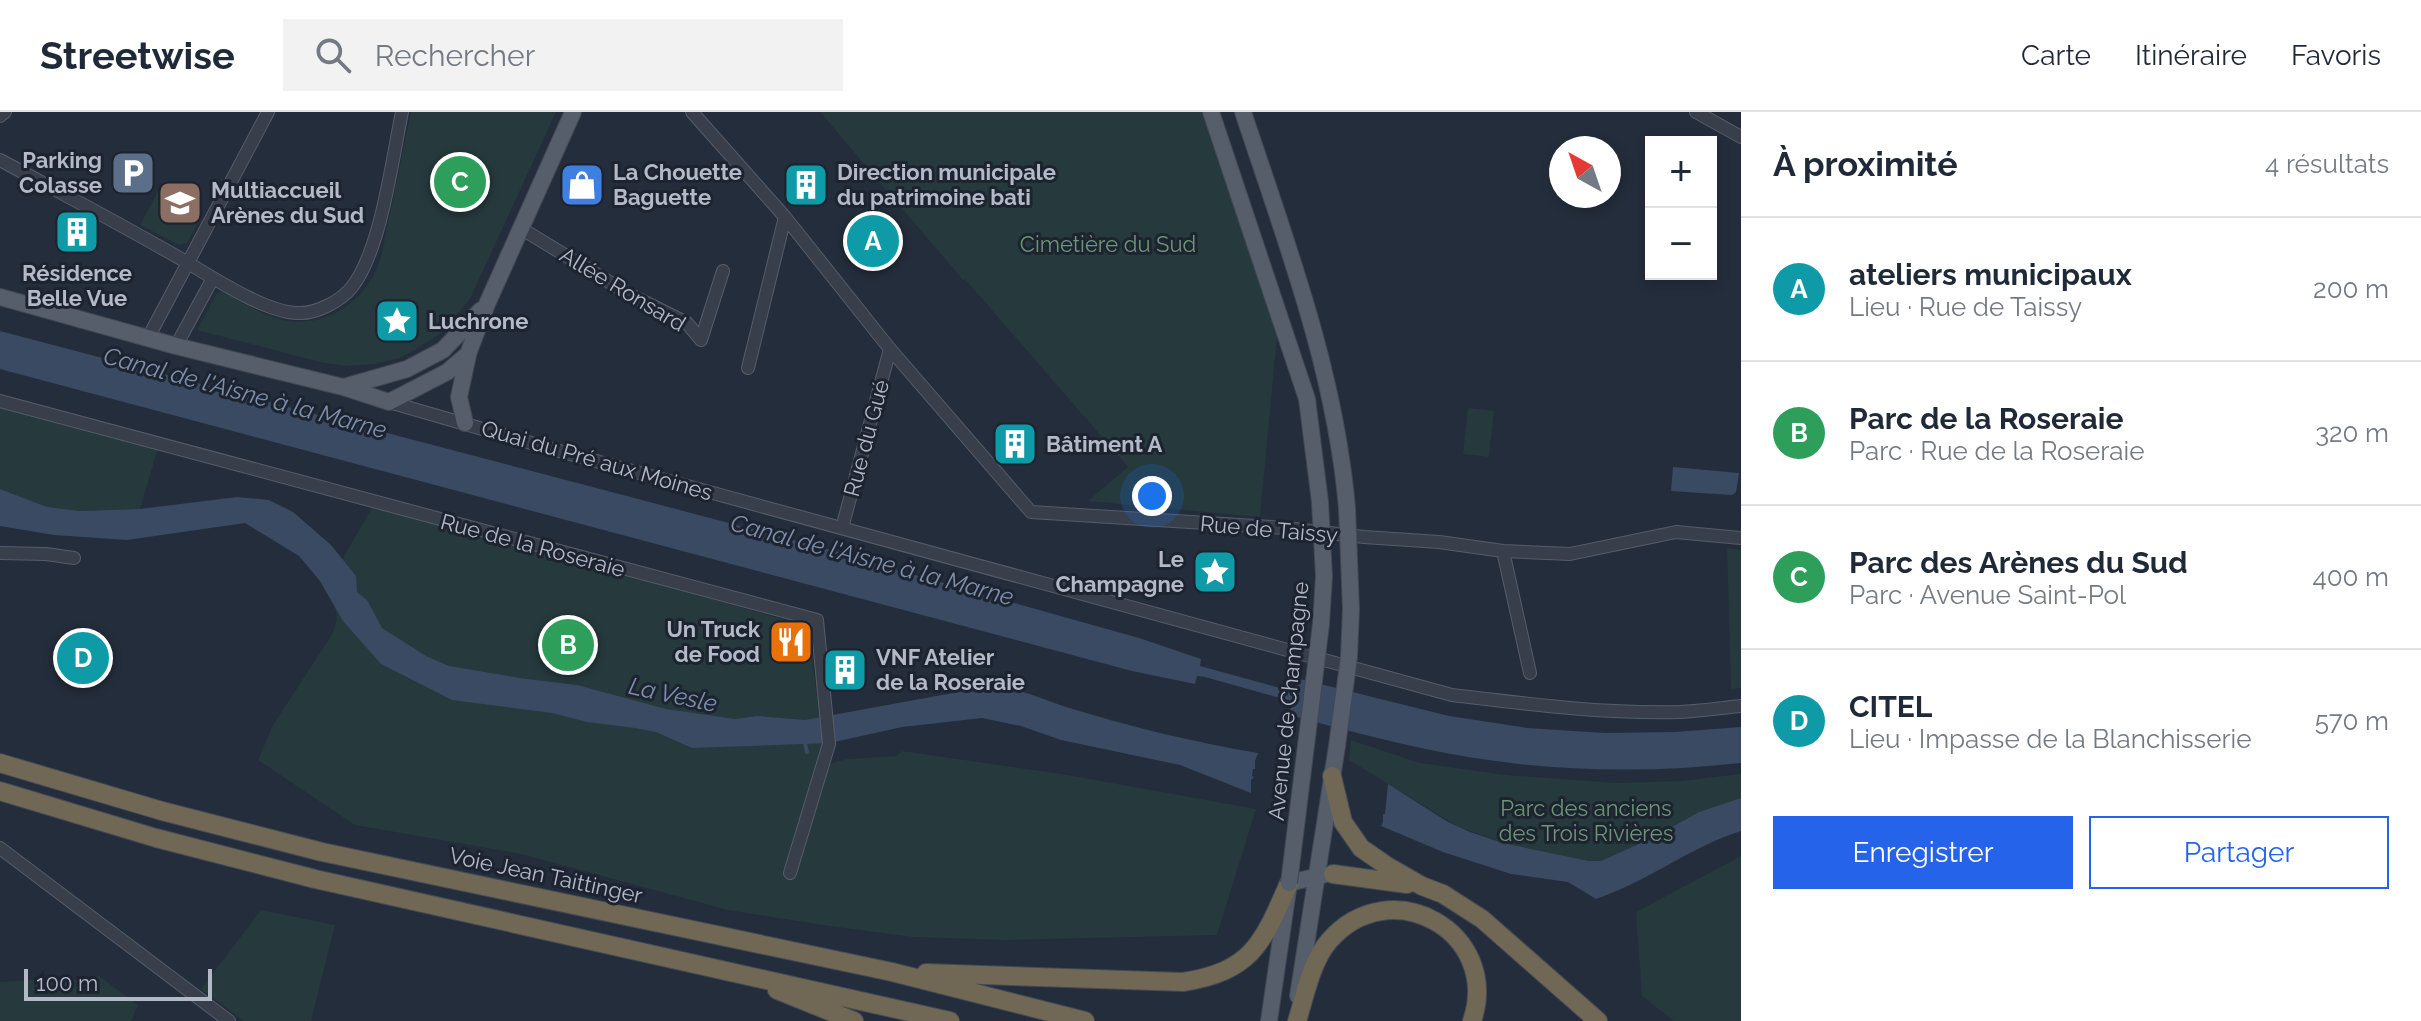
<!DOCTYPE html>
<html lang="fr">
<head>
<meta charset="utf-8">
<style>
	:root { --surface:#fff; --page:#f2f2f3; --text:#1f2937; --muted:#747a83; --line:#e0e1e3; --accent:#2563eb }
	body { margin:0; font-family:Raleway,sans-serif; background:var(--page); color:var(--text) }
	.controls { position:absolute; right:24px; top:24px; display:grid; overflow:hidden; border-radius:0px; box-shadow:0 4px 12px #0003 }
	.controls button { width:72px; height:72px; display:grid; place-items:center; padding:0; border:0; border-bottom:2px solid var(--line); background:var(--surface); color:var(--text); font:40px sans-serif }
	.compass { position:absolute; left:1549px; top:24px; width:72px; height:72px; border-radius:50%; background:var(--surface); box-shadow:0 4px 12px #0003; rotate:320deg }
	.scale { position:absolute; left:24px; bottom:20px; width:188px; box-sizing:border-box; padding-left:8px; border:4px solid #b3bac7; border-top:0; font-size:22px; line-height:28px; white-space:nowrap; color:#b3bac7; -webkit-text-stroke:6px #1d2430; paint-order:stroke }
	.you { position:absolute; left:1152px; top:384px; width:28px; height:28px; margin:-20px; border:6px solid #fff; border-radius:50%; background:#1a73e8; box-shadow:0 0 0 12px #1a73e833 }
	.badge { display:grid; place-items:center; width:52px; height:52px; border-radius:50%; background:var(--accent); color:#fff; font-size:26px; font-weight:700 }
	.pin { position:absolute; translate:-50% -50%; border:4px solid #fff; box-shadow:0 2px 8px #0006 }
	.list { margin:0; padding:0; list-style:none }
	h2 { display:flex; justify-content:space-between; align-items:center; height:104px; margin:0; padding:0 32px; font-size:34px }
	h2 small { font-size:26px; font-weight:400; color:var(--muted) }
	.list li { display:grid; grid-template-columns:52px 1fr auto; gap:24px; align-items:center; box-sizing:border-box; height:144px; padding:0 32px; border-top:2px solid var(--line) }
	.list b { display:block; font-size:30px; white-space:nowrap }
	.list p { margin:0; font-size:26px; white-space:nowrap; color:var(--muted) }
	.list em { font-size:26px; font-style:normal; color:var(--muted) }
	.actions { display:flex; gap:16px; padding:24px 32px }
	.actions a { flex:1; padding:18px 0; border:2px solid var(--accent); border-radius:0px; text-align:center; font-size:28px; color:var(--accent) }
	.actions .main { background:var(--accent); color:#fff }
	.icon { flex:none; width:44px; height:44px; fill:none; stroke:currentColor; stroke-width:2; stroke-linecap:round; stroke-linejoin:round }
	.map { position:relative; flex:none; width:1741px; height:909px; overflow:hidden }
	header { display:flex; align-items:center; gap:48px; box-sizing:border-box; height:112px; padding:0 40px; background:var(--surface); border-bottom:2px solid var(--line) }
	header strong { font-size:38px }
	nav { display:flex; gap:44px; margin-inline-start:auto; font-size:28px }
	.search { width:560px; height:72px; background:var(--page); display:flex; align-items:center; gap:20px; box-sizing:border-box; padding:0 28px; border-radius:0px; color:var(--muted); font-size:30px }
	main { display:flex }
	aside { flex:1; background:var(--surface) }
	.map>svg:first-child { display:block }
</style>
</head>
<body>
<header>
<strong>Streetwise</strong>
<div class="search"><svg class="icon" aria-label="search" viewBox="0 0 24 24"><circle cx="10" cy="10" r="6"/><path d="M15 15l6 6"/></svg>Rechercher</div>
<nav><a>Carte</a><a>Itinéraire</a><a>Favoris</a></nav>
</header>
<main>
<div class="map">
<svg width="1741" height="909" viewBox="0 0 1741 909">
	<rect width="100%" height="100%" fill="#242d3b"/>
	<path fill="#26393c" d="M411 0H556L470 187 441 221 415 238 400 246 375 252 345 254 320 250 197 218 217 181 222 179C240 189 259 202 279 207 325 219 368 189 381 145Z
		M820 0H1203L1277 225 1260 405 1088 389 1128 355 965 167 963 168Z
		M164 68 176 74 164 97 186 109 191 99 201 105 187 131 179 133 140 113Z
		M0 295 158 336 140 397 80 399 47 395 0 377Z
		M1468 296 1494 299 1489 345 1463 342Z
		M374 392 810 515 813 556 824 633 818 655 847 647 896 644 902 639 1062 662 1256 697 1217 823 1005 828 913 825 829 814 728 798 521 742 355 713 258 648 273 613 331 524C341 502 337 498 325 478Z
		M1727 436 1741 438V576L1731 577Z
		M1351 628 1420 651 1506 663 1617 671 1681 669 1741 662V686L1699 700 1653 726 1601 749H1589L1503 731 1457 714 1349 648Z
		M1741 744V909H1674L1642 884 1636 800Z
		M261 798 335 813 311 909H244L201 877Z
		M98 863 138 893 131 909H0V870L70 865 89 874Z"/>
	<path fill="#3a4a63" d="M0 219 843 441 844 443 1139 526 1201 547 1200 554 1287 578 1294 579 1300 567 1449 604 1527 616 1605 621 1675 620 1741 615V651C1651 661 1558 660 1468 645 1408 635 1349 619 1290 603L1291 589 1205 565 1197 564 1195 572 1132 559 0 257Z
		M1673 355 1739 361 1736 380 1732 383 1671 379Z
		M0 377 47 395 80 399 140 397 237 385 269 388 293 400 331 433 356 464 357 480 367 488 382 516 426 544 449 554 526 567 577 573 666 597 735 607 757 604 805 608 997 573C1021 578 1041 586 1063 594 1127 614 1192 630 1258 641L1255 649V657H1253L1252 664 1254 665 1251 668V681L1180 653 1061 628 1021 614 982 606 902 615 830 631 692 636 656 620 635 616 587 610 552 601 452 588 381 552 343 509 320 469 299 444 245 411 127 428 54 423 0 414Z
		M1388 672 1448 710 1470 720 1503 731 1589 749H1601L1652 726 1699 700 1741 686V719C1690 735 1647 770 1596 787L1568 770 1511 762 1443 740 1381 714 1383 710V702H1385Z"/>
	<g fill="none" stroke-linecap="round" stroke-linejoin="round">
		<path stroke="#3a4a63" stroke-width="4" d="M804 627 807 640"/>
		<g stroke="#565d69" stroke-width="14">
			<path id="minor" d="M692 0 785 105 890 237 1031 400 1286 416 1364 425 1439 430 1503 439 1570 442 1676 420 1741 426
				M1696 0 1741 25
				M0 4 5 0
				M0 48C63 82 126 115 188 151 215 167 267 201 298 201 316 202 341 189 352 175 381 138 392 48 402 0
				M522 117 629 182 687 211 701 228 723 159
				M148 226 268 0
				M176 234 213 166
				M748 256 785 105
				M0 289 817 508 829 632 790 761
				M389 290 552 337 1452 583C1528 592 1603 602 1680 600 1700 599 1721 596 1741 594
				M842 416 890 237
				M1503 439 1530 561
				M0 441 46 442 74 446
				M0 736 229 909"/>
		</g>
		<g stroke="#414854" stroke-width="18">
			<path id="major" d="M1211 0 1307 287 1320 390
				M1243 0C1286 130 1335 258 1347 396
				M0 185 176 234 343 275 389 290 447 260 468 242 487 192 573 0
				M344 275 407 257 443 238 481 198
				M465 311 459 285 468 243
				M1298 884 1337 634
				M1269 909 1289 771 1323 763"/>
		</g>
		<g stroke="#434a56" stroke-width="20">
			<path id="highway" d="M0 651 162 699 322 740 892 860 1085 909
				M1332 664 1343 710 1361 736 1387 754 1422 774 1443 782 1482 807 1598 909
				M0 679 156 726 315 767 950 909
				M1333 762 1407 772
				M926 861 1183 870C1253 859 1263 830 1289 771
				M777 878 854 909
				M1297 909C1305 884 1311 850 1329 829 1390 758 1502 820 1472 909"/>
		</g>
		<use href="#minor" stroke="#383f4b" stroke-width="12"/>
		<use href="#major" stroke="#565e6b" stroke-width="16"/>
		<use href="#highway" stroke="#716755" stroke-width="18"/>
		<g stroke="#414854" stroke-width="18" stroke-linecap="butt">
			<path id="major-bridge" d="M1337 634 1349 545 1351 497 1347 396
				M1289 771 1321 512 1324 464 1320 390"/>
		</g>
		<use href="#major-bridge" stroke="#565e6b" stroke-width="16"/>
	</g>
	<defs>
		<g id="parking-square" transform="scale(2.3)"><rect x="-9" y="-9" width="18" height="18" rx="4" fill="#5c6f8a" stroke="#1d2430"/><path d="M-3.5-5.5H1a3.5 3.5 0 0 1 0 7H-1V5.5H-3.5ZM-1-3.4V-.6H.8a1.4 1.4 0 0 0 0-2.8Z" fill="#fff"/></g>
		<g id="shop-square" transform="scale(2.3)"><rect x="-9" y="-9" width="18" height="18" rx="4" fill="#3f7fe0" stroke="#1d2430"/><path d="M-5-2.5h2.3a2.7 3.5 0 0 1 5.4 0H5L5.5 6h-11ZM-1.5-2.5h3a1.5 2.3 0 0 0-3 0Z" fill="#fff"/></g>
		<g id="building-square" transform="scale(2.3)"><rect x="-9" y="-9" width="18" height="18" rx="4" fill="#0f9aa8" stroke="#1d2430"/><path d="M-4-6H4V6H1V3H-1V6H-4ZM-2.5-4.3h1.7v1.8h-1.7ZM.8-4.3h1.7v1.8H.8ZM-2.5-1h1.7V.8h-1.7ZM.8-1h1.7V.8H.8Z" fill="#fff"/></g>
		<g id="school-square" transform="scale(2.3)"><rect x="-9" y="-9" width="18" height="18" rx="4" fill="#8d6e63" stroke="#1d2430"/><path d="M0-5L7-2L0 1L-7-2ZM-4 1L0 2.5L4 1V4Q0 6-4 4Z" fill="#fff"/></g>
		<g id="sight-square" transform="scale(2.3)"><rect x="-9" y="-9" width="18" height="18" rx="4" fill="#0f9aa8" stroke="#1d2430"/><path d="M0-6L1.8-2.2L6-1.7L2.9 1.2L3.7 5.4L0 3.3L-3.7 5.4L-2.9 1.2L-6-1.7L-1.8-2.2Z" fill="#fff"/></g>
		<g id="restaurant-square" transform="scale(2.3)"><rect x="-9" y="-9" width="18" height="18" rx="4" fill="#e8710a" stroke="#1d2430"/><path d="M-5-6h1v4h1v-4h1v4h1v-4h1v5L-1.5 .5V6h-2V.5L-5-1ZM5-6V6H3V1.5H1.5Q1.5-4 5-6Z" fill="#fff"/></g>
	</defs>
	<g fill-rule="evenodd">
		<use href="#parking-square" x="133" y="61"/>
		<use href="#shop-square" x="582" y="73"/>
		<use href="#building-square" x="806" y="73"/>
		<use href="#school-square" x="180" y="91"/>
		<use href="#building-square" x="77" y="120"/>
		<use href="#sight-square" x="397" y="209"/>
		<use href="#building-square" x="1015" y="332"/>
		<use href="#sight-square" x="1215" y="460"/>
		<use href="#restaurant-square" x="791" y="530"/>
		<use href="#building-square" x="845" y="558"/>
	</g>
	<g text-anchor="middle" stroke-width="6" stroke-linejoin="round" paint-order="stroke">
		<g font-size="22" font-weight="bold" fill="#b3bac7" stroke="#1d2430" text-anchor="start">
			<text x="102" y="56" text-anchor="end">Parking<tspan x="102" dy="25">Colasse</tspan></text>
			<text x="613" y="68">La Chouette<tspan x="613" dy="25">Baguette</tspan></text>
			<text x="837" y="68">Direction municipale<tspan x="837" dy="25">du patrimoine bati</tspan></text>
			<text x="211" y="86">Multiaccueil<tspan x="211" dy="25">Arènes du Sud</tspan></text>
			<text x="77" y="169" text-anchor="middle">Résidence<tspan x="77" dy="25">Belle Vue</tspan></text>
			<text x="428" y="217">Luchrone</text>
			<text x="1046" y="340">Bâtiment A</text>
			<text x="1184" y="455" text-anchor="end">Le<tspan x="1184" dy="25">Champagne</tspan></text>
			<text x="760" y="525" text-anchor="end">Un Truck<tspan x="760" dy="25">de Food</tspan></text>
			<text x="876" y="553">VNF Atelier<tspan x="876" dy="25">de la Roseraie</tspan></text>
		</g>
		<g font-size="22" fill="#6c9677" stroke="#1d2430">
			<text x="1108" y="140">Cimetière du Sud</text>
			<text x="1586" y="704">Parc des anciens<tspan x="1586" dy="25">des Trois Rivières</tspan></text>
		</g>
		<g font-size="22" fill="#b3bac7" stroke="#1d2430">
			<text transform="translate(623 177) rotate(31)" y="8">Allée Ronsard</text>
			<text transform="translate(866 326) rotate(-75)" y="8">Rue du Gué</text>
			<text transform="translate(597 348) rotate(16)" y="8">Quai du Pré aux Moines</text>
			<text transform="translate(1269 417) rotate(5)" y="8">Rue de Taissy</text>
			<text transform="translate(533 433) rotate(15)" y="8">Rue de la Roseraie</text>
			<text transform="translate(1288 589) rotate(-84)" y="8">Avenue de Champagne</text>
			<text transform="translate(546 763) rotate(12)" y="8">Voie Jean Taittinger</text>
		</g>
		<g font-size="24" font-style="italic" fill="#7c8fad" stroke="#1d2430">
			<text transform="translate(245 281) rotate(15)" y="8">Canal de l'Aisne à la Marne</text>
			<text transform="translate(872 448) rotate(15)" y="8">Canal de l'Aisne à la Marne</text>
			<text transform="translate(673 583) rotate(12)" y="8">La Vesle</text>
		</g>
	</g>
</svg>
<div class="controls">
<button>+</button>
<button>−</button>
</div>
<svg class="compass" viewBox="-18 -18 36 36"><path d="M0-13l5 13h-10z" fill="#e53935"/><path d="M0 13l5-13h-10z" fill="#747a83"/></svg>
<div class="scale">100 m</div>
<div class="you"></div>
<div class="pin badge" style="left:873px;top:129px;background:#0f9aa8">A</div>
<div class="pin badge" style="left:568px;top:533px;background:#2e9e5b">B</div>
<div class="pin badge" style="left:460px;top:70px;background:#2e9e5b">C</div>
<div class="pin badge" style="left:83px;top:546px;background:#0f9aa8">D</div>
</div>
<aside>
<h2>À proximité<small>4 résultats</small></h2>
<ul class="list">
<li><span class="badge" style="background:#0f9aa8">A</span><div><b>ateliers municipaux</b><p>Lieu · Rue de Taissy</p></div><em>200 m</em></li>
<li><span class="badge" style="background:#2e9e5b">B</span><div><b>Parc de la Roseraie</b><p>Parc · Rue de la Roseraie</p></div><em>320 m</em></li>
<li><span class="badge" style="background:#2e9e5b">C</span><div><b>Parc des Arènes du Sud</b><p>Parc · Avenue Saint-Pol</p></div><em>400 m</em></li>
<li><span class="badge" style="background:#0f9aa8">D</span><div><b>CITEL</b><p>Lieu · Impasse de la Blanchisserie</p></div><em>570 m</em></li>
</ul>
<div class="actions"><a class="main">Enregistrer</a><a>Partager</a></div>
</aside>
</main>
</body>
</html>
